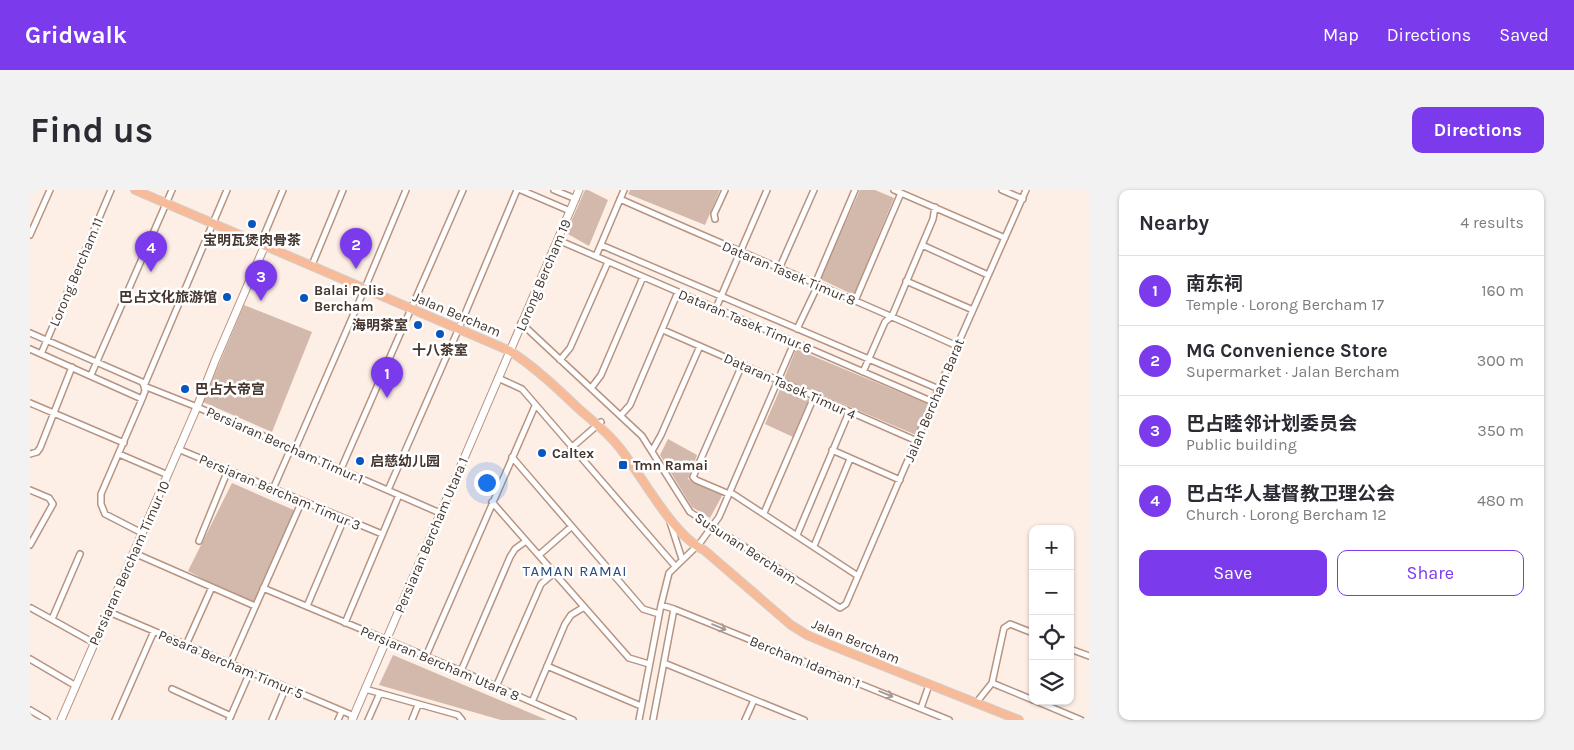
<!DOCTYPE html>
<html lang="en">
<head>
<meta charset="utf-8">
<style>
	:root { --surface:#fff; --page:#f2f2f3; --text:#2b2b33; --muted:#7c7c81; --line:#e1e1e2; --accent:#7c3aed }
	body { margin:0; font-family:Karla,"Noto Sans SC",sans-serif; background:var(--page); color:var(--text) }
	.controls { position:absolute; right:15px; bottom:15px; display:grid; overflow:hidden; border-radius:10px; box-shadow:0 1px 4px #0004 }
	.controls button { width:45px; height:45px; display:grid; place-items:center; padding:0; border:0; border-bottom:1px solid var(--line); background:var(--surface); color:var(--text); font:25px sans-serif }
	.you { position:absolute; left:456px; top:292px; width:18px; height:18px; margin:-12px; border:4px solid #fff; border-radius:50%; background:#1a73e8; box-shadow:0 0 0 8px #1a73e833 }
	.badge { display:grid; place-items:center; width:32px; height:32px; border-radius:50%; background:var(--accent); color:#fff; font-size:16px; font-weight:700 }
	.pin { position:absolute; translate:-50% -41px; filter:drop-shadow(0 1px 2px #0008) }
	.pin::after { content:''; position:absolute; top:26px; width:18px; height:15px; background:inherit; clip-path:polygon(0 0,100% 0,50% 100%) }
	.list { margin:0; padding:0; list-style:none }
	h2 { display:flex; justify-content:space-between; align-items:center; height:65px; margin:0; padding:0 20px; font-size:21px }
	h2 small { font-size:16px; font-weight:400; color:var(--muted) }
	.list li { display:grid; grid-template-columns:32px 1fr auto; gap:15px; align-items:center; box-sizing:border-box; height:70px; padding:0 20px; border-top:1px solid var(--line) }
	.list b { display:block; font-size:19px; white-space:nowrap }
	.list p { margin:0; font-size:16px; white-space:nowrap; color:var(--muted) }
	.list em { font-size:16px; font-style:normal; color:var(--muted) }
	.actions { display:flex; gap:10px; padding:15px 20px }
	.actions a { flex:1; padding:11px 0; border:1px solid var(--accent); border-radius:10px; text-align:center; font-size:18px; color:var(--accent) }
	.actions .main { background:var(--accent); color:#fff }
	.icon { flex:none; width:28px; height:28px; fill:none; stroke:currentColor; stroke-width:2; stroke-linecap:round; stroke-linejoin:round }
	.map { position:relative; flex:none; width:1059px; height:530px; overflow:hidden; border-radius:10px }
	header { display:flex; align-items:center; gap:30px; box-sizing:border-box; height:70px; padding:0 25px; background:var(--accent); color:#fff }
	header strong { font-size:24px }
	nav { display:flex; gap:28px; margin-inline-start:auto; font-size:18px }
	.intro { display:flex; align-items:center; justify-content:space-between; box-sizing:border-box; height:120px; padding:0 30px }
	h1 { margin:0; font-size:35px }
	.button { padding:12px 22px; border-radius:10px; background:var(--accent); color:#fff; font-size:18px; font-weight:700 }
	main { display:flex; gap:30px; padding:0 30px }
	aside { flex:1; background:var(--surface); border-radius:10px; box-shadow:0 1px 4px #0004 }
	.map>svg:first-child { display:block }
</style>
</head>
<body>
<header>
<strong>Gridwalk</strong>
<nav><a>Map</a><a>Directions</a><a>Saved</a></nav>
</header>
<div class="intro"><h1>Find us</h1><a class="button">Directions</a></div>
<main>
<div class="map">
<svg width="1059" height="530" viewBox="0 0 1059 530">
	<rect width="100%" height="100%" fill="#fdeee6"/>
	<path fill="#d3b9ab" d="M555 0H558L578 10 559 56 536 43Z
		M600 0H690L675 35 598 4Z
		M830 0H845L864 8 824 105 790 89Z
		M214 115 282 142 242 242 173 212Z
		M766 159 898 214 886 245 754 189Z
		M751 197 779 209 763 247 735 234Z
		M638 249 667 265 658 289 693 304 680 328 662 317 630 265Z
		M202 293 266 321 222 415 158 381Z
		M363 465 517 530H471L349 495Z"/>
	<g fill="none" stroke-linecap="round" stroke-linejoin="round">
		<g stroke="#b79482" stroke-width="8">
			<path id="street" d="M491 0 540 21
				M524 0 546 9
				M864 0 975 48
				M972 0 993 9
				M590 9C702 59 816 105 927 156
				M685 29 684 24 695 0
				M0 45 20 0
				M528 50 903 212
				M235 55 232 50 253 0
				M571 55 909 199
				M892 55 958 85
				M566 66 594 0
				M282 75 313 0
				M749 79 784 0
				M876 91 943 120
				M785 94 825 0
				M825 111 871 3
				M686 118 737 0
				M491 133 612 246 660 322 810 418 816 414 927 156 996 0
				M767 139 788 95
				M633 140 887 251
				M0 143 112 192 114 196 197 0
				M0 159 112 209 115 201 114 196 167 217 410 323
				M11 164 81 0
				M530 170 540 158 578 72
				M833 182 855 132 862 126 903 29 905 17
				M61 185 142 0
				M468 188 492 199 645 376
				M562 197 571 185 613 87
				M112 209 71 304V314L75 324 112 343
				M0 213 94 253
				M591 225 600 215 648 102
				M541 258 571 232
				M148 259 352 344
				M265 259 335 98 376 0
				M802 260 870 290
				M622 261 631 245 670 156
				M0 264 7 262 10 258 42 177
				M89 264 138 285
				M482 267 613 419 629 424
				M311 279 433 0
				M243 299 261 258
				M0 300 19 308 23 314 0 355
				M358 300 429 138 487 0
				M700 302 828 386
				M699 304 666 290 663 287 712 175
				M462 312 599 468 619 474
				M734 323 784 207
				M640 332 652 369
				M767 345 819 222
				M169 351 198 280
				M784 356 820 269
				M104 363 225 416
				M509 365 541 337
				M233 398 431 481 543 530
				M631 415 644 419 919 530
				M277 416 314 329
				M1 418 64 453
				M79 422 324 526
				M22 429 50 364
				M315 433 369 305
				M1003 443 980 434 974 438 962 493 1003 510
				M156 455 182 397
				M1040 459 1059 466
				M396 466 505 216
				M0 469 46 496
				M634 473 774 530
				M200 474 272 311
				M517 476 611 516
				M431 481 480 367 485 359 496 351
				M466 497 511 394 524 383
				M142 499 201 526
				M335 499 428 525 432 530
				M1006 511 1051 530
				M502 512 535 434 541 425 554 417
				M946 513 962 493
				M891 518 899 495
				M0 520 17 530
				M85 530 124 441
				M199 530 220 482
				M242 530 256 497
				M308 530 312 521
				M338 530 350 503
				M382 530 388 515
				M609 530 631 415 639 383 670 353 689 327 764 153
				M623 530 644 419
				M715 530 724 510"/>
		</g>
		<g stroke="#b79482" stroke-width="9">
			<path id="secondary" d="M31 530 167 217 185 171 235 55 241 53
				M322 530 549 0"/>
		</g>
		<g stroke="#d2cfcd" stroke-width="10">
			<path id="primary" d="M105 0 480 161C506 178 528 199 550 220 563 231 578 243 589 257 611 284 643 346 674 360L761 435 777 445 803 456 989 530"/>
		</g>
		<use href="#street" stroke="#fff" stroke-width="5"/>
		<use href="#secondary" stroke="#fff" stroke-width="7"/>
		<use href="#primary" stroke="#f7bb99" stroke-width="8"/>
	</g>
	<defs><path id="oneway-shaft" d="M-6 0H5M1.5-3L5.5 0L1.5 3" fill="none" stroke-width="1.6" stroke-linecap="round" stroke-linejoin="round" transform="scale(1.25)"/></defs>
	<g stroke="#a29a96">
		<use href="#oneway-shaft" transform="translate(689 437) rotate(22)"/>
		<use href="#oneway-shaft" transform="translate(856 504) rotate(22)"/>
	</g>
	<g fill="#0756c0" stroke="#fff" stroke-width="2">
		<circle cx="222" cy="34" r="5"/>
		<circle cx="197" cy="107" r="5"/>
		<circle cx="274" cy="108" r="5"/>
		<circle cx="388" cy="135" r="5"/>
		<circle cx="410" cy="144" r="5"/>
		<circle cx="155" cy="199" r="5"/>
		<circle cx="512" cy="263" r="5"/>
		<circle cx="330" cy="271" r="5"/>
		<rect x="588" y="270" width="10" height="10" rx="2.5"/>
	</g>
	<g text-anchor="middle" stroke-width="5" stroke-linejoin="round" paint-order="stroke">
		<g font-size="14" font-weight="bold" fill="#44362e" stroke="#fff" text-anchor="start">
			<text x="222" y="55" text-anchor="middle">宝明瓦煲肉骨茶</text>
			<text x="284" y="105">Balai Polis<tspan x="284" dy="16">Bercham</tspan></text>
			<text x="187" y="112" text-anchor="end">巴占文化旅游馆</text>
			<text x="378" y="140" text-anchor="end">海明茶室</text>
			<text x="410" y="165" text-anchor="middle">十八茶室</text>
			<text x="165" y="204">巴占大帝宫</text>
			<text x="522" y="268">Caltex</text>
			<text x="340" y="276">启慈幼儿园</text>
			<text x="603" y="280">Tmn Ramai</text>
		</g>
		<g font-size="14" fill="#44362e" stroke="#fff">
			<text transform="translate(46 82) rotate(-67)" y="5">Lorong Bercham 11</text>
			<text transform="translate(759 83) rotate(23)" y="5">Dataran Tasek Timur 8</text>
			<text transform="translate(513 85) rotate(-67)" y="5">Lorong Bercham 19</text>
			<text transform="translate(427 124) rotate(23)" y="5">Jalan Bercham</text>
			<text transform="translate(715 131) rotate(23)" y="5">Dataran Tasek Timur 6</text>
			<text transform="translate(760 196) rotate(24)" y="5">Dataran Tasek Timur 4</text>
			<text transform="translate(904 210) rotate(-67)" y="5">Jalan Bercham Barat</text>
			<text transform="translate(255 255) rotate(24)" y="5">Persiaran Bercham Timur 1</text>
			<text transform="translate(250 302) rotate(23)" y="5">Persiaran Bercham Timur 3</text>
			<text transform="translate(401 345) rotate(-67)" y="5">Persiaran Bercham Utara 1</text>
			<text transform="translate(716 358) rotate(33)" y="5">Susunan Bercham</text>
			<text transform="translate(99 373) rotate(-66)" y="5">Persiaran Bercham Timur 10</text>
			<text transform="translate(826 451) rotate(23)" y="5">Jalan Bercham</text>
			<text transform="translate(775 472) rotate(22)" y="5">Bercham Idaman 1</text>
			<text transform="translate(410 473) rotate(23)" y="5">Persiaran Bercham Utara 8</text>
			<text transform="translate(201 474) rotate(23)" y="5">Pesara Bercham Timur 5</text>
		</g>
		<g font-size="15" letter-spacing="1" fill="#294c82" stroke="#fff">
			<text x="545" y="386">TAMAN RAMAI</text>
		</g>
	</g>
</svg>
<div class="controls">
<button>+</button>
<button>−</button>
<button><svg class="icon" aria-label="locate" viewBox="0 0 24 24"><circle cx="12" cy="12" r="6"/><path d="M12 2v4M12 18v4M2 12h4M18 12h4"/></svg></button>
<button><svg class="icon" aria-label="layers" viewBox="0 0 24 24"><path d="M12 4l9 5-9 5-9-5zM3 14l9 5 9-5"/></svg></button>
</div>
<div class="you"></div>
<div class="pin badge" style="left:357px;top:208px">1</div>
<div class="pin badge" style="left:326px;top:79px">2</div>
<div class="pin badge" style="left:231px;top:111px">3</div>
<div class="pin badge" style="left:121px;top:82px">4</div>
</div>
<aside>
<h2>Nearby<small>4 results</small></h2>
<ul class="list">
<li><span class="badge">1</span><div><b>南东祠</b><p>Temple · Lorong Bercham 17</p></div><em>160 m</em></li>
<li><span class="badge">2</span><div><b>MG Convenience Store</b><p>Supermarket · Jalan Bercham</p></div><em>300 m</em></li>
<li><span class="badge">3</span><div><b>巴占睦邻计划委员会</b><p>Public building</p></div><em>350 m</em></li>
<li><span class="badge">4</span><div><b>巴占华人基督教卫理公会</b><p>Church · Lorong Bercham 12</p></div><em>480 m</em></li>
</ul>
<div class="actions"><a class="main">Save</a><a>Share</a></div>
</aside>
</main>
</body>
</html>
